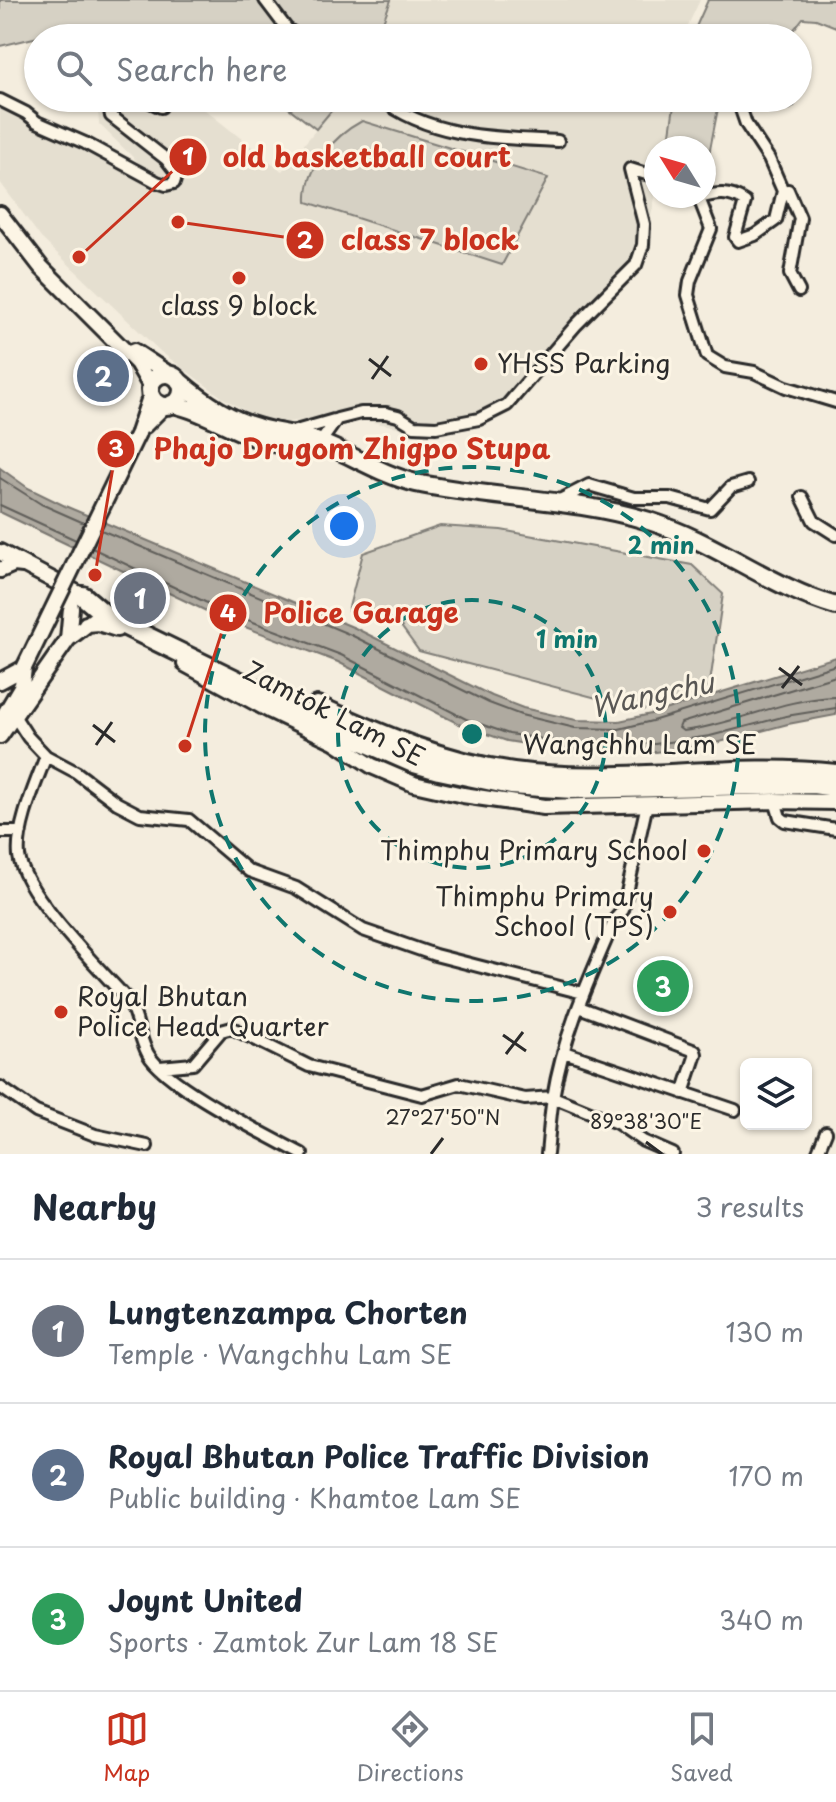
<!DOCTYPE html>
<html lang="en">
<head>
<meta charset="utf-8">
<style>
	:root { --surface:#fff; --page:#f6f6f7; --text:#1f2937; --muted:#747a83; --line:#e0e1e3; --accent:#c8321e }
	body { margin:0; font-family:"Playpen Sans",sans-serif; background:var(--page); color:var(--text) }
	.controls { position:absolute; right:24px; bottom:24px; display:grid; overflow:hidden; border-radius:12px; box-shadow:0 2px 6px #0004 }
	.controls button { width:72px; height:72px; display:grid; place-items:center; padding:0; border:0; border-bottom:2px solid var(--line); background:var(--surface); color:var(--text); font:40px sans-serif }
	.compass { position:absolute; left:644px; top:136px; width:72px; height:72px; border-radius:50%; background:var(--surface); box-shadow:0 2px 6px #0004; rotate:307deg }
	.you { position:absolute; left:344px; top:526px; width:28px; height:28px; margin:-20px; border:6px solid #fff; border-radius:50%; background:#1a73e8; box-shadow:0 0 0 12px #1a73e833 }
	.badge { display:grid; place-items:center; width:52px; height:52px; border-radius:50%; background:var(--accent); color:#fff; font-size:26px; font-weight:700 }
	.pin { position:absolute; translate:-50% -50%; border:4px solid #fff; box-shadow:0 2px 8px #0006 }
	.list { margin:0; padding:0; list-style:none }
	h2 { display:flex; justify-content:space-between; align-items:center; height:104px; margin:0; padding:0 32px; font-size:34px }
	h2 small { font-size:26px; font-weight:400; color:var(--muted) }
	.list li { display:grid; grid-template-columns:52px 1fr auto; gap:24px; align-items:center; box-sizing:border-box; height:144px; padding:0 32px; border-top:2px solid var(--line) }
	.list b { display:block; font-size:30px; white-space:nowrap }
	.list p { margin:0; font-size:26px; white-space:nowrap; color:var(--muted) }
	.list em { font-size:26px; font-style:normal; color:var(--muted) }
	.icon { flex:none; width:44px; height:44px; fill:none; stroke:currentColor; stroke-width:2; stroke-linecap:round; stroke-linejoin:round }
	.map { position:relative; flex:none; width:836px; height:1154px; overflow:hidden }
	.search { position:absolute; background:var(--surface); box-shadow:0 2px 6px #0004; left:24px; right:24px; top:24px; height:88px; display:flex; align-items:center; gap:20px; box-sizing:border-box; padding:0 28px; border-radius:44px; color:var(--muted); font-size:30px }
	.sheet { height:536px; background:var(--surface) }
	nav { display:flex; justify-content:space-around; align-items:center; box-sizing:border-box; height:112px; border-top:2px solid var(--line); background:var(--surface); font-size:22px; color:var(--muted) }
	nav a { display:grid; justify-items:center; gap:4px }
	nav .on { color:var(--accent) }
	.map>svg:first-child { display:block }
</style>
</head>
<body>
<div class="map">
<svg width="836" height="1154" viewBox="0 0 836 1154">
	<rect width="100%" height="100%" fill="#f4edde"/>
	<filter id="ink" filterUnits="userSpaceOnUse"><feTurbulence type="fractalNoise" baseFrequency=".0125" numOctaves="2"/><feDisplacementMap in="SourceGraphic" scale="16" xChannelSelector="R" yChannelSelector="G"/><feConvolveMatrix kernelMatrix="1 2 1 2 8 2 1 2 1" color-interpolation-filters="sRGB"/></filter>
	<g filter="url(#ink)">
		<path fill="#e5dfd0" d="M391 0H700L682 38H377Z
			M97 98H190L282 171 342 98H664L674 109 666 148H656V193L641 262 568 338 514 408 475 426 424 432 330 414 314 419 279 423 251 414 223 398 161 352 41 238 0 182V107L152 176 99 124Z"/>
		<path fill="#d6d1c4" stroke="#807e78" stroke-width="2" d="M0 0H391L377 38 38 37 0 46Z
			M708 0H836V27L816 19 803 18 787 38H765L752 30 741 38H691Z
			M276 98H342L316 129Z
			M675 98H720L704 180V148H668Z
			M362 121 548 178 502 265 307 202C305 168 334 136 362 121Z
			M440 526 501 530 692 565 723 594 709 690 642 710 419 651 395 618 348 611 363 553Z"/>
		<path fill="#afaaa0" stroke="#7a7771" stroke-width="2" d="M0 468 28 488 65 506 355 628 492 696 523 708 576 720 619 721 651 714 836 657V715L788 724 712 744 656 752H575L507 741 463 726 338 662 221 618 0 512Z"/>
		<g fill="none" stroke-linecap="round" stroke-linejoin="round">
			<path stroke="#605e5a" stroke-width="2" d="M0 478 41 504 84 523
				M0 505 76 540
				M101 530 351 635 489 703 521 715 575 728 619 729 652 721 836 665
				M92 548 224 611 341 655 466 719 509 734 576 744H655L710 736 786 716 836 708
				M836 676 681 723 679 728 683 731C734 725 783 698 836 697"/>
			<g stroke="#2b2b2b" stroke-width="16">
				<path id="street" d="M265 0 287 29 301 38
					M142 98 161 107
					M380 98C430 138 498 138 558 141
					M737 98 746 124 769 159 783 191
					M783 98 788 102
					M0 100 26 113 37 122 85 143 157 182 166 185 174 183 177 173 166 159 111 116C109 108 109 102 117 98
					M695 196 699 198C716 193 729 191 745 202L735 237 738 241 755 235 776 220 783 191 788 190 800 218 790 274 799 291
					M699 198 711 229 690 281 688 295 707 356 725 367 754 372 786 387 836 402
					M292 432 334 420
					M320 443 337 419 361 413H386L398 416 414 426 436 427 479 419 507 405 576 325 636 265 643 245 644 224 630 169 656 177
					M802 497 814 521 836 535
					M558 501 589 485 634 498H670L710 509 731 487 748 482
					M15 717 28 737 46 756 76 772 117 803 140 815 189 820 249 871 296 888 363 930 435 955 583 993
					M46 756C36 783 16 827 19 856 24 895 101 970 129 1001 138 1018 139 1038 148 1054 166 1086 267 1135 302 1154
					M775 801 780 817 785 821 836 829
					M0 832H21
					M579 1007 695 1051 696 1054 683 1093
					M564 1052 735 1110
					M160 1067 193 1064 221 1031 232 1028 309 1066 422 1095 459 1084 525 1099 553 1097 617 1123 643 1141 673 1154
					M0 1087 36 1112 95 1135 147 1146
					M547 1154C549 1135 550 1116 553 1098 563 1035 590 977 615 919L623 910 647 804
					M817 1154 826 1132"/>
			</g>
			<g stroke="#2b2b2b" stroke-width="20">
				<path id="secondary" d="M0 214 41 267 137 363 151 387
					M134 351 169 374
					M144 426 165 405
					M138 433 151 394
					M0 552 83 596
					M0 570 14 564 23 565
					M67 587 71 608 68 639
					M86 624 98 623 117 629
					M185 664 271 711 334 741 372 766 414 784 463 795 544 807 775 801 836 802
					M0 681 24 668
					M0 722 22 685 24 668
					M0 736 68 639 93 620"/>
			</g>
			<g stroke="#2b2b2b" stroke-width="22">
				<path id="primary" d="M150 390a16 16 0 1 1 32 0a16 16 0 1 1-32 0Z
					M179 381C202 401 227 419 257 427 272 432 288 433 304 437 343 448 377 474 416 483 493 499 573 498 649 521 715 541 770 587 836 606
					M172 404C221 414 258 454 314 444"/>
			</g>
			<g stroke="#2b2b2b" stroke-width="24">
				<path id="highway" d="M83 596 109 618 347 734 411 762 439 770 511 785 572 789 813 784 836 787
					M317 706C381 735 443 762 513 772 620 786 729 762 836 774"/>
			</g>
			<use href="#street" stroke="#fcf5e5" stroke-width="10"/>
			<use href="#secondary" stroke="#fcf5e5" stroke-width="14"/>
			<use href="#primary" stroke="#fcf5e5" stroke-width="16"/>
			<use href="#highway" stroke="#fcf5e5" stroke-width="18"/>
			<g stroke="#2b2b2b" stroke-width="20" stroke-linecap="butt">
				<path id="secondary-bridge" d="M24 668 138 433"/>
			</g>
			<use href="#secondary-bridge" stroke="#fcf5e5" stroke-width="14"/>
		</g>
	</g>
	<path fill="none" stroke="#2b2b2b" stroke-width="3" d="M369 359 391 376M372 379 388 356M779 668 802 685M782 688 799 666M93 725 115 742M96 745 112 722M503 1035 526 1051M506 1054 523 1032M646 1142 662 1154M431 1154 443 1138"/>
	<g fill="none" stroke="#0f766e" stroke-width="4" stroke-dasharray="14 10">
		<circle cx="472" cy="734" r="134"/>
		<circle cx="472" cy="734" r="267"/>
	</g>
	<g fill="#c8321e" stroke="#fcf5e5" stroke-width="3">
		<circle cx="239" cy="278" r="8"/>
		<circle cx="481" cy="364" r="8"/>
		<circle cx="704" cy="851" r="8"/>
		<circle cx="670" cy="912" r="8"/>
		<circle cx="61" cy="1012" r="8"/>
	</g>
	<g text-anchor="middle" stroke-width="6" stroke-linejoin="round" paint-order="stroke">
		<g font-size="26" fill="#2b2b2b" stroke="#fcf5e5" text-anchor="start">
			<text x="239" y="315" text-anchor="middle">class 9 block</text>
			<text x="497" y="373">YHSS Parking</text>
			<text x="688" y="860" text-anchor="end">Thimphu Primary School</text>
			<text x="654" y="906" text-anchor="end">Thimphu Primary<tspan x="654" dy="30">School (TPS)</tspan></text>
			<text x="77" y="1006">Royal Bhutan<tspan x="77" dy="30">Police Head Quarter</tspan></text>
		</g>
		<g font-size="26" fill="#2b2b2b" stroke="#fcf5e5">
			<text transform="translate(334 714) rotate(27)" y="9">Zamtok Lam SE</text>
			<text x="640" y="754">Wangchhu Lam SE</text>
		</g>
		<g font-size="28" font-style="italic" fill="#595754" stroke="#fcf5e5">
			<text transform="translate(652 695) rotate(-12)" y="10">Wangchu</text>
		</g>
	</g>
	<g font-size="20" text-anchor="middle" fill="#2b2b2b" stroke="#fcf5e5" stroke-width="6" stroke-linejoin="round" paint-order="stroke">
		<text x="443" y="1125">27°27'50"N</text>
		<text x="646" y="1129">89°38'30"E</text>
	</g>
	<circle cx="472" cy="734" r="12" fill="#0f766e" stroke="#fcf5e5" stroke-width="4"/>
	<g font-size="24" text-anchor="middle" font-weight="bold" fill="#0f766e" stroke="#fcf5e5" stroke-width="6" stroke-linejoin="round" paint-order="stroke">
		<text x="661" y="554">2 min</text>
		<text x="567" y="648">1 min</text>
	</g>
	<path fill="none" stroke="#c8321e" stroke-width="3" d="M79 257L188 157M178 222L305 240M95 575L116 449M185 746L228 613"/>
	<g fill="#c8321e" stroke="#fcf5e5" stroke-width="3">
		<circle cx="79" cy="257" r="8"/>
		<circle cx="178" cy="222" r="8"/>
		<circle cx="95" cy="575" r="8"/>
		<circle cx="185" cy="746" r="8"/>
		<circle cx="188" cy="157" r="20"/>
		<circle cx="305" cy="240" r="20"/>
		<circle cx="116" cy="449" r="20"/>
		<circle cx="228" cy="613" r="20"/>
	</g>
	<g font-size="24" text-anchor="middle" font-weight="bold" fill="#fff">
		<text x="188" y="165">1</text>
		<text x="305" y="249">2</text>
		<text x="116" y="457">3</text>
		<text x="228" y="622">4</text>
	</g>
	<g font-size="28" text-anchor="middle" font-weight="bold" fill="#c8321e" stroke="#fcf5e5" stroke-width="6" stroke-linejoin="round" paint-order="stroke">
		<text x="367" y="167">old basketball court</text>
		<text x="430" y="250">class 7 block</text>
		<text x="352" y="459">Phajo Drugom Zhigpo Stupa</text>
		<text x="361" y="623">Police Garage</text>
	</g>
</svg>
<div class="controls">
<button><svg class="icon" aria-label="layers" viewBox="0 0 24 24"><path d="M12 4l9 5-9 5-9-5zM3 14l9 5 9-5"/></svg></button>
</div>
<svg class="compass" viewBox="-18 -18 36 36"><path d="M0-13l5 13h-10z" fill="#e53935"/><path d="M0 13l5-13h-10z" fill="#747a83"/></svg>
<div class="you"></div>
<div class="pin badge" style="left:140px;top:598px;background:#6b7280">1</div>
<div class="pin badge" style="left:103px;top:376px;background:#5c6f8a">2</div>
<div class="pin badge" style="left:663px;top:986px;background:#2e9e5b">3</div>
<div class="search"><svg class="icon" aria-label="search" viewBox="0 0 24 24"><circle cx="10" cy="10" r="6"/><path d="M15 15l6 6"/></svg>Search here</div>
</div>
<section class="sheet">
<h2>Nearby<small>3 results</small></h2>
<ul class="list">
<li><span class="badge" style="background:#6b7280">1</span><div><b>Lungtenzampa Chorten</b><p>Temple · Wangchhu Lam SE</p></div><em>130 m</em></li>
<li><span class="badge" style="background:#5c6f8a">2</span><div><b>Royal Bhutan Police Traffic Division</b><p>Public building · Khamtoe Lam SE</p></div><em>170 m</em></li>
<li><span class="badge" style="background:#2e9e5b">3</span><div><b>Joynt United</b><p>Sports · Zamtok Zur Lam 18 SE</p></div><em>340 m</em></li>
</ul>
</section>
<nav>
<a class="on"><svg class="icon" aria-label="map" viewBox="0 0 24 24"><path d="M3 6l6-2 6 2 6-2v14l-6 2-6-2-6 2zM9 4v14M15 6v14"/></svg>Map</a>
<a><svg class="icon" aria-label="directions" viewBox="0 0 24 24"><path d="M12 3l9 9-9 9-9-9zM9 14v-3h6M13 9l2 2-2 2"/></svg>Directions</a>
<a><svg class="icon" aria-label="saved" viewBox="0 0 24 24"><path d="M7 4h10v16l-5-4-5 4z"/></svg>Saved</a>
</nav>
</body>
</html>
